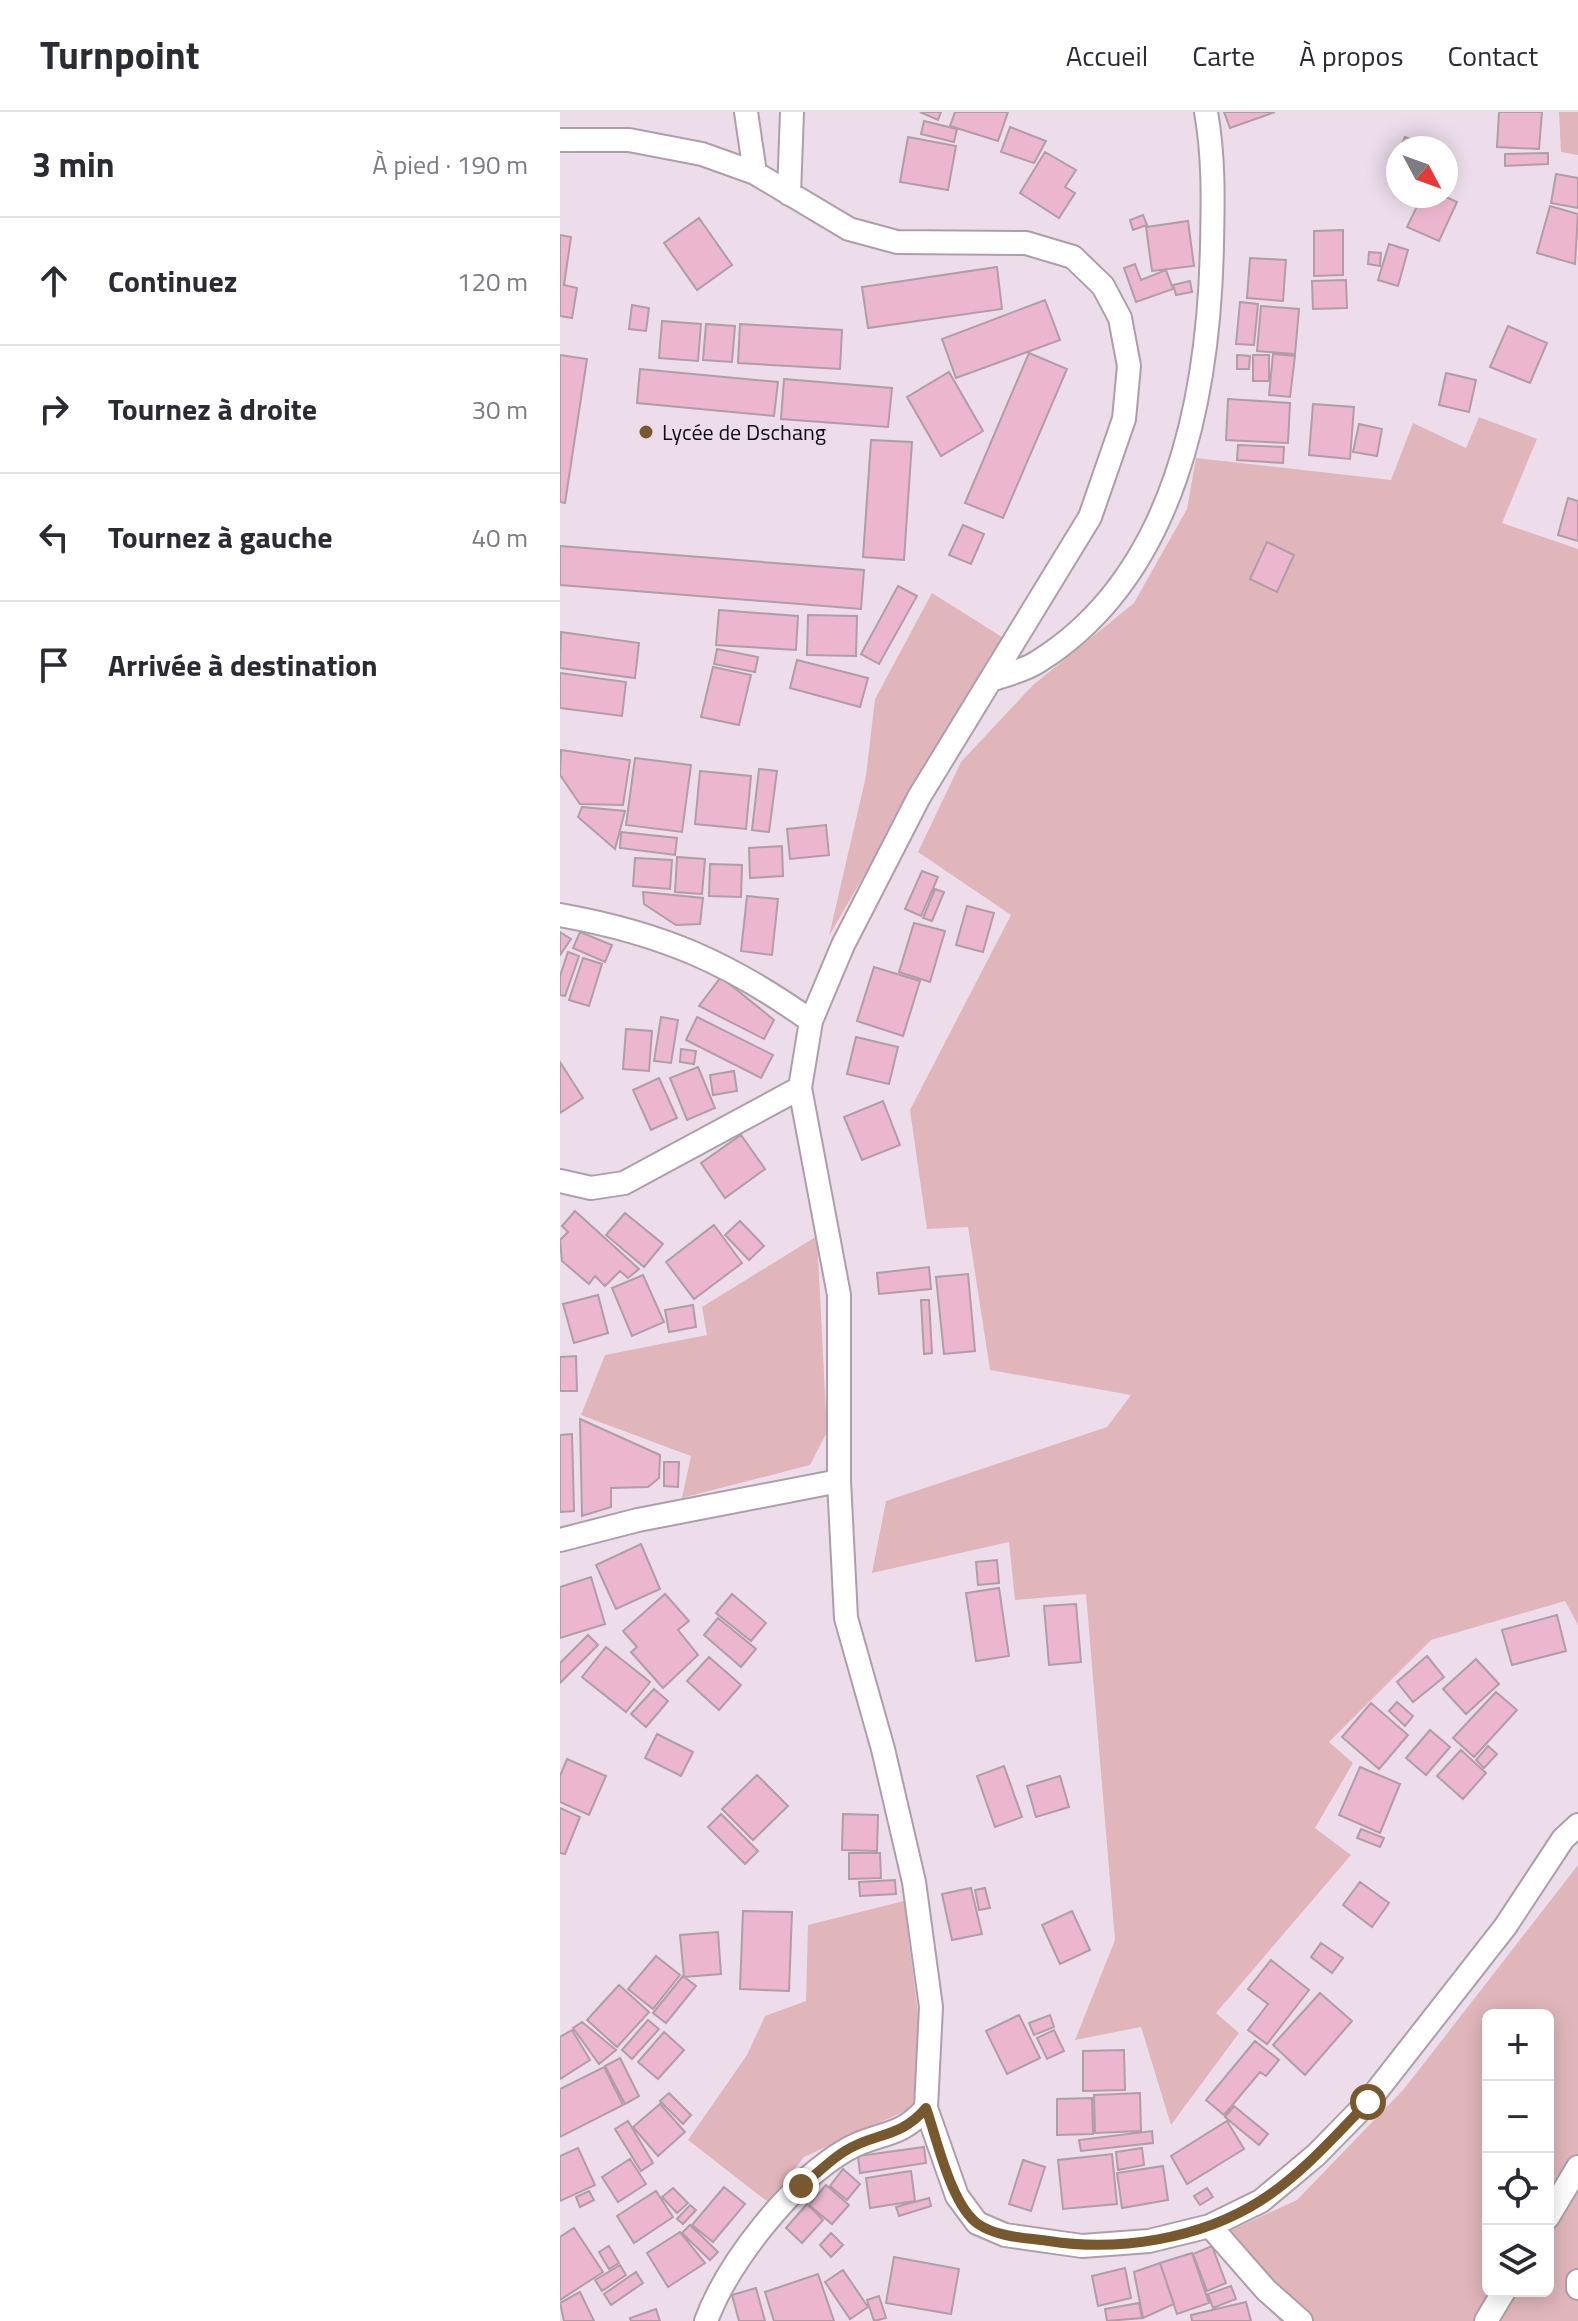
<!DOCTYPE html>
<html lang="fr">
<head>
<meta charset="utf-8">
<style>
	:root { --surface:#fff; --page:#f2f2f3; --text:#2b2b33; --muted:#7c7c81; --line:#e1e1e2 }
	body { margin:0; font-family:"Titillium Web",sans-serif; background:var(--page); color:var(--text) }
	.controls { position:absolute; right:24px; bottom:24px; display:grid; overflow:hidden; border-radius:12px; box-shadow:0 4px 20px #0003 }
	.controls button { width:72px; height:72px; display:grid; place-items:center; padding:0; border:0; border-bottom:2px solid var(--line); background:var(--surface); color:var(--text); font:40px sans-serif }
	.compass { position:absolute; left:826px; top:24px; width:72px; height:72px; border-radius:50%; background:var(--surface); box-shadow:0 4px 20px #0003; rotate:131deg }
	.stop { position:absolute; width:24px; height:24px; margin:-18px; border:6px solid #78582e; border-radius:50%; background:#fff }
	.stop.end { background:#78582e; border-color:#fff; box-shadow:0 2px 8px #0008 }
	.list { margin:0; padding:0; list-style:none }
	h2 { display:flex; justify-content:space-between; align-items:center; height:104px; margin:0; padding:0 32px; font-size:34px }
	h2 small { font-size:26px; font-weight:400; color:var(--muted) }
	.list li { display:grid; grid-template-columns:52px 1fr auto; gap:24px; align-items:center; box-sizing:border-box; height:128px; padding:0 32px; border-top:2px solid var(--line) }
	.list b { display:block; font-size:30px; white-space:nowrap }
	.list em { font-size:26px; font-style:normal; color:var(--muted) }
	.icon { flex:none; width:44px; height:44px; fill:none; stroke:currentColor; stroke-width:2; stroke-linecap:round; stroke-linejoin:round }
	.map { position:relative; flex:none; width:1018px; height:2209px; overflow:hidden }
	header { display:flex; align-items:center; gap:48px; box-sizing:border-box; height:112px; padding:0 40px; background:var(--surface); border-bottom:2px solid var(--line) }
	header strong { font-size:38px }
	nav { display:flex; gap:44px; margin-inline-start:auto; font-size:28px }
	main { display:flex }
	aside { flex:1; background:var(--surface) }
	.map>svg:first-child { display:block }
</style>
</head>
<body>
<header>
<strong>Turnpoint</strong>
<nav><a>Accueil</a><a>Carte</a><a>À propos</a><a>Contact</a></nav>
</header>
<main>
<aside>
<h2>3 min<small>À pied · 190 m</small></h2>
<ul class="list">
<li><svg class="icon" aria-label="ahead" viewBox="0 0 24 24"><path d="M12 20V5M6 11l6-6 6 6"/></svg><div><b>Continuez</b></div><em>120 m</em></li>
<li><svg class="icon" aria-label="right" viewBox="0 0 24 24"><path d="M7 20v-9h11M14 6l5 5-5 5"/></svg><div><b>Tournez à droite</b></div><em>30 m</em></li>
<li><svg class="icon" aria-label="left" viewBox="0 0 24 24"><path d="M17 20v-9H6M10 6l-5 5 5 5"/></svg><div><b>Tournez à gauche</b></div><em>40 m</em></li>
<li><svg class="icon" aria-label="arrive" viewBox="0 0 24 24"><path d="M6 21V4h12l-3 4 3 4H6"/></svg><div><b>Arrivée à destination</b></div></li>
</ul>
</aside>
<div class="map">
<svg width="1018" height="2209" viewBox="0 0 1018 2209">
	<rect width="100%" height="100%" fill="#edddeb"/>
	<path fill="#e0b6bb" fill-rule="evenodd" d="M999 0H1018V43L1001 40Z
		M919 305 977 327 942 411 1018 437V1513L1005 1489 871 1528 769 1630 793 1651 755 1716 791 1743 656 1901 679 1921 611 2013 581 1915 515 1928 555 1828 526 1482 455 1488 449 1430 312 1461 326 1389 547 1315 571 1283 430 1258 408 1115 367 1117 350 998 451 803 358 740 401 650 473 573 574 491 627 397 636 346 831 368 853 311 906 336Z
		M372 481 442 525 269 824 306 664 315 587Z
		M257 1124 267 1320 250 1353 122 1386 131 1344 21 1303 45 1243 147 1223 142 1195Z
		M1018 1753V2209H720L652 2127 737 2088 844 1977ZM928 1903H988V2179H928Z
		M344 1789 363 1942 354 1995 244 2045 208 2090 128 2028 187 1943 205 1904 246 1889 248 1813Z"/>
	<path fill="#ecb6cf" stroke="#b09da5" stroke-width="2" d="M360 0H381L378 8Z
		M395 0H448L438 29 390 14Z
		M664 0H715L670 16Z
		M939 0H982L979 37 937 35Z
		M364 9 397 17 394 30 361 22Z
		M450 15 486 29 474 51 441 40Z
		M348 25 396 34 388 78 340 70Z
		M845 25 868 36H840Z
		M485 40 516 58 505 75 515 81 499 106 460 81Z
		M988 41V52L945 54V42Z
		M996 62 1018 66V96L991 91Z
		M862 84H884L897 90 879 129 847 115Z
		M990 94 1018 102 1015 152 977 141Z
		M583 103 587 113 573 118 570 108Z
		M139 106 172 153 137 178 104 131Z
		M628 109 634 154 592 159 586 115Z
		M783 118V163L754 164V119Z
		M0 123 11 125 4 173 17 176 12 206 0 204Z
		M829 132 848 138 838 174 818 168Z
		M809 140 821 141 820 154 808 152Z
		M690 146 726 148 723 189 687 186Z
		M575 152 581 168 606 158 613 177 576 190 564 156Z
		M437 155 442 197 308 216 302 175Z
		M786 168 787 196 753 197 752 169Z
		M630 169 632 180 616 183 613 173Z
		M485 188 500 228 396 266 382 227Z
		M680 190 698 192 694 233 676 232Z
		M72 193 89 196 86 219 69 217Z
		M701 194 739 197 735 242 697 239Z
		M102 209 141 212 138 249 99 246Z
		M146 212 175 214 172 250 143 248Z
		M180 212 282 218 280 257 178 251Z
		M948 214 987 231 970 271 930 255Z
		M469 241 507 257 443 406 405 391Z
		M713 242 735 244 730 285 709 283Z
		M0 243 27 247 5 391 0 390Z
		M677 243 690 244 689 257H677Z
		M693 243H709V269H693Z
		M80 257 218 270 214 304 77 291Z
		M389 260 423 319 381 344 347 285Z
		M886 261 916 268 909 300 879 293Z
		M224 267 332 276 328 315 221 307Z
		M668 287 730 291 728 331 666 328Z
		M753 292 794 295 790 347 749 343Z
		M799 312 822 317 817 344 793 340Z
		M311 328 352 330 344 448 303 445Z
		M678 333 724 335 723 351 677 348Z
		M1008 386 1018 389V429L998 423Z
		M403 413 424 422 411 452 389 443Z
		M707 430 734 443 717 480 690 467Z
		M0 434 304 458 301 497 0 473Z
		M338 474 357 484 319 552 301 542Z
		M159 498 238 504 236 538 156 533Z
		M248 503 297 504 296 544 247 543Z
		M1 520 79 531 75 566 0 556Z
		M157 537 198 545 195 560 154 552Z
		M237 548 308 566 300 595 230 576Z
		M153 555 191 563 179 613 141 605Z
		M0 561 66 570 62 604 0 596Z
		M1 638 70 648 63 693 20 692 0 663Z
		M75 646 131 653 122 720 66 713Z
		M199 657 217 659 209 720 192 718Z
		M140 659 191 664 186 717 135 712Z
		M22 695 65 699 55 737 18 705Z
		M266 713 269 743 230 747 227 717Z
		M61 720 117 726 115 743 60 736Z
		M222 734 223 764 190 766 189 736Z
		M117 745 145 747 142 782 115 780Z
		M75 746 112 748 110 777 73 774Z
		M150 752 182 753 181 785 149 784Z
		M362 759 378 765 361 804 345 797Z
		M375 777 384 780 372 809 363 806Z
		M83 780 143 786 140 812 116 813 84 792Z
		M187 784 218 787 212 843 181 839Z
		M407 794 434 801 423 840 396 833Z
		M354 811 385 819 370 870 339 860Z
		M0 820 11 827 0 843Z
		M20 820 52 833 45 850 13 836Z
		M8 840 19 844 5 884 0 883V864Z
		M23 846 42 852 29 894 9 888Z
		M314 855 360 869 343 924 297 909Z
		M161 865 214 908 204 927 139 894Z
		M101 905 118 908 111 951 94 949Z
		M137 905 213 943 201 966 126 928Z
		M66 917 92 919 89 959 63 957Z
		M296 925 338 935 329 972 287 962Z
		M121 937 136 939 134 952 120 950Z
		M0 950 23 986 0 1001Z
		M138 955 155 996 127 1008 110 966Z
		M174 959 177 979 153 983 150 963Z
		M99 966 117 1006 91 1018 73 978Z
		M323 989 340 1033 302 1048 284 1005Z
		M181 1023 205 1057 165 1086 141 1051Z
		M15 1099 79 1157 68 1166 60 1159 45 1174 35 1164 29 1172 2 1149 0 1128 8 1120 2 1114Z
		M65 1101 103 1132 84 1155 46 1123Z
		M180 1109 204 1134 189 1148 165 1123Z
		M154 1113 182 1151 134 1187 106 1150Z
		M369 1155 371 1177 319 1182 317 1161Z
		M408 1162 415 1239 384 1242 376 1165Z
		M83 1163 104 1210 72 1224 52 1176Z
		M38 1183 48 1221 14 1231 3 1192Z
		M361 1188H369L372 1241 364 1242Z
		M133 1193 136 1215 109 1220 105 1198Z
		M16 1244 17 1279H0V1245Z
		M20 1307 100 1343 99 1366 88 1375 51 1376V1395L22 1404Z
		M12 1322 14 1399 0 1400V1323Z
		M104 1350H119L118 1375 104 1374Z
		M81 1432 100 1477 56 1497 36 1453Z
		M437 1448 439 1471 418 1473 416 1450Z
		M31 1465 45 1512 0 1526V1475Z
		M439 1476 449 1544 416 1549 406 1481Z
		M105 1482 129 1509 118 1518 138 1543 103 1576 71 1540 77 1535 63 1519Z
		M172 1482 206 1511 191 1529 156 1501Z
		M516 1492 521 1550 489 1553 484 1494Z
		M997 1503 1006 1539 952 1553 942 1518Z
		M158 1506 196 1537 181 1555 144 1523Z
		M28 1523 38 1533 0 1571V1551Z
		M46 1535 90 1570 66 1600 22 1565Z
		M867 1544 884 1565 853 1590 837 1570Z
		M149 1545 181 1573 159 1598 127 1569Z
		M916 1547 939 1572 906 1602 883 1577Z
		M94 1577 108 1589 86 1615 71 1602Z
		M936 1580 957 1598 914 1645 893 1626Z
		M837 1590 853 1604 845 1614 829 1599Z
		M811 1591 848 1623 819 1657 782 1625Z
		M870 1618 890 1635 866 1663 846 1646Z
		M97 1622 133 1640 121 1664 85 1646Z
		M928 1634 937 1642 924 1656 916 1648Z
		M901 1638 926 1661 903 1687 877 1664Z
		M7 1647 46 1664 29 1703 0 1690V1664Z
		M444 1654 462 1705 435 1715 417 1664Z
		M800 1655 840 1672 820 1721 779 1703Z
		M197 1663 228 1694 193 1728 162 1697Z
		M500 1664 509 1695 476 1705 467 1674Z
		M0 1696 20 1705 5 1742 0 1741Z
		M161 1702 198 1739 185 1752 148 1715Z
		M283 1702 318 1703 317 1739 282 1738Z
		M801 1717 824 1726 820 1735 797 1726Z
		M289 1741H320L321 1766 289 1767Z
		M335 1768 336 1782 300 1784 299 1770Z
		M800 1770 829 1791 812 1815 783 1793Z
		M411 1776 422 1822 392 1828 382 1782Z
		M425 1776 430 1796 419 1798 415 1778Z
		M183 1799 232 1800 229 1879 180 1877Z
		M512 1799 530 1838 500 1852 482 1813Z
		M158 1820 161 1862 124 1865 120 1823Z
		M761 1831 783 1846 772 1861 751 1845Z
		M96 1844 120 1863 93 1897 68 1877Z
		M711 1848 749 1878 707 1932 688 1918 708 1892 688 1877Z
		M123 1864 136 1874 106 1911 93 1901Z
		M59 1873 89 1900 57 1935 27 1908Z
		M760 1881 792 1909 745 1963 713 1933Z
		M459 1903 480 1946 447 1962 426 1919Z
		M490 1903 494 1915 474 1923 469 1911Z
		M88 1908 99 1917 72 1947 62 1938Z
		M22 1910 56 1938 39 1952 13 1916Z
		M12 1918 30 1948 0 1967V1925Z
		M494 1918 504 1939 487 1947 477 1926Z
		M104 1920 124 1938 98 1967 78 1950Z
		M695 1929 719 1948 706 1964 700 1960 664 2003 646 1988Z
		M564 1938 565 1978 523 1979V1939Z
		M60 1946 79 1984 65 1992 45 1954Z
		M44 1955 63 1993 0 2025V1977Z
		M109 1981 131 2003 123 2012 100 1989Z
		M580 1981 581 2019 535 2021 534 1983Z
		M532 1986 533 2022 497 2023V1987Z
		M100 1992 125 2020 98 2044 73 2015Z
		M674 1994 708 2022 699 2033 665 2005Z
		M68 2009 93 2051 81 2059 55 2017Z
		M667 2009 684 2037 627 2072 611 2044Z
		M592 2019 593 2031 521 2039 519 2028Z
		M364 2035 366 2051 300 2061 298 2044Z
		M18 2036 35 2073 0 2089V2044Z
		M582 2036 584 2053 558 2058 556 2040Z
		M552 2042 557 2092 503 2097 498 2048Z
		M70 2047 86 2072 58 2090 42 2065Z
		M463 2048 485 2055 471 2099 449 2092Z
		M603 2054 608 2088 562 2096 557 2061Z
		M283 2057 300 2072 287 2088 270 2074Z
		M351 2059 355 2089 310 2096 306 2066Z
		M266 2073 289 2093 272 2112 249 2093Z
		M164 2075 185 2092 153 2130 132 2113Z
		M113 2076 128 2091 117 2101 102 2085Z
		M647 2076 653 2085 640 2093 634 2084Z
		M29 2079 34 2088 20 2095 16 2085Z
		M96 2079 113 2105 74 2131 57 2104Z
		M369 2086 371 2094 339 2104 336 2095Z
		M247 2092 263 2108 242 2131 226 2116Z
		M130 2093 136 2098 123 2112 117 2107Z
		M130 2113 158 2140 150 2148 122 2121Z
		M14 2116 43 2160 0 2188V2125Z
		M120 2120 145 2151 108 2175 87 2141Z
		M271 2121 283 2133 271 2145 260 2133Z
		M49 2134 59 2151 49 2157 39 2140Z
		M652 2134 666 2171 647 2179 633 2142Z
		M632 2141 649 2191 617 2202 600 2151Z
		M334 2145 399 2157 391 2202 326 2191Z
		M600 2151 614 2192 583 2206 574 2160Z
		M60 2153 66 2163 42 2179 35 2168Z
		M565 2156 571 2186 538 2194 532 2164Z
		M283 2158 308 2195 290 2207 265 2170Z
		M76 2160 83 2171 51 2193 44 2182Z
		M258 2162 274 2209H214L205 2180Z
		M671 2174 676 2187 653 2196 648 2182Z
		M196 2176 205 2209H179L172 2183Z
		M20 2180 34 2209H4L0 2191Z
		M319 2184 326 2206 314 2209 307 2188Z
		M686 2190 691 2209H632L631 2203Z
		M579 2191 582 2206 547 2209 545 2197Z
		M96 2197 100 2209H71L70 2206Z"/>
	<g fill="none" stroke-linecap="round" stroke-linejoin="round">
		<g stroke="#ad9eab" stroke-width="26">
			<path id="minor" d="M186 0 195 61
				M0 28H69L142 42 195 61 289 117 337 130 466 131 513 145 543 174 560 206 569 254 564 307 530 405 359 685 283 833 251 909 240 976 279 1183V1369L286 1506 323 1637 354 1770 371 1895 366 1996 397 2084 417 2111 445 2123 522 2134 589 2129 650 2114 701 2089 756 2043 808 1990 945 1815 1003 1727 1018 1713
				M229 82 232 0
				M434 567C448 562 466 558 479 549 616 463 649 283 652 133 653 88 654 45 646 0
				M0 803C101 821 168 850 251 909
				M0 1069 31 1076 64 1071 240 976
				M0 1428 78 1408 279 1369
				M988 2105 1018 2055
				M650 2114 706 2178 741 2209
				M1018 2169V2176
				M146 2209C168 2150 231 2070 286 2038 316 2020 340 2027 366 1996
				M926 2209 944 2179"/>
		</g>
		<use href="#minor" stroke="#fff" stroke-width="22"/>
	</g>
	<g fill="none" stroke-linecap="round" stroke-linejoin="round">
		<path stroke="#78582e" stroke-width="10" d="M241 2074C256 2063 270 2048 285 2039 315 2020 340 2027 366 1996 377 2027 391 2093 418 2112 437 2125 466 2126 489 2129 558 2140 640 2127 700 2089 741 2063 775 2024 808 1990"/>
	</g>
	<circle fill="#78582e" stroke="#edddeb" stroke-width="3" cx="86" cy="320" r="8"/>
	<g text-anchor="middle" stroke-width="7" stroke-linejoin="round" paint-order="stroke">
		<g font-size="22" fill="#110c10" stroke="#edddeb" text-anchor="start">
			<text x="102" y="328">Lycée de Dschang</text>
		</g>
	</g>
</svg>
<div class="controls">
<button>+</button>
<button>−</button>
<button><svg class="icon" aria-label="locate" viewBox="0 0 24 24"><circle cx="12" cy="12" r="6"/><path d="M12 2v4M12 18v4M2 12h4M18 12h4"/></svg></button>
<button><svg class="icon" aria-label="layers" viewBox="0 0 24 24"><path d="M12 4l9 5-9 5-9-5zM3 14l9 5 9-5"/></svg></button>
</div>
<svg class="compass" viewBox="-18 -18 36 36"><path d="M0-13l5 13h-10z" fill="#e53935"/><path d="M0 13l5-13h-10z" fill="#7c7c81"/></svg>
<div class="stop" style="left:808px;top:1990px"></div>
<div class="stop end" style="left:241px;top:2074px"></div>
</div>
</main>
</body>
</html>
